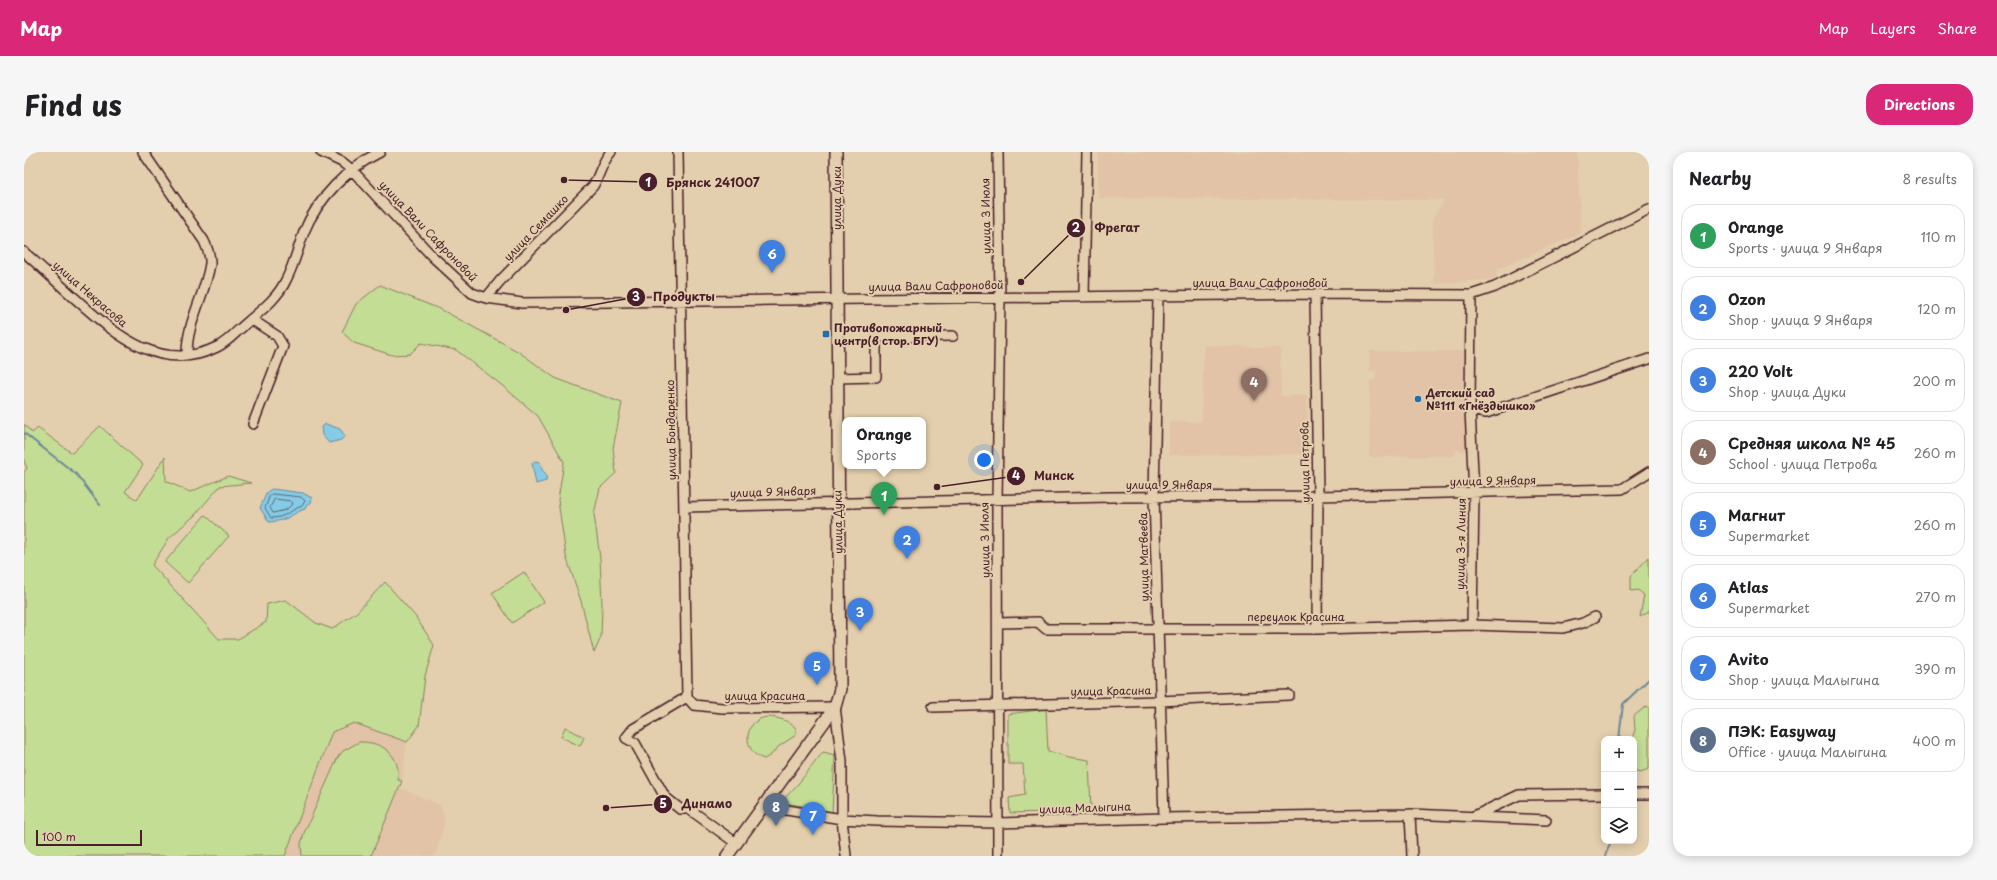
<!DOCTYPE html>
<html lang="en">
<head>
<meta charset="utf-8">
<style>
	:root { --surface:#fff; --page:#f6f6f6; --text:#202124; --muted:#757577; --line:#e0e0e0; --accent:#db2777 }
	body { margin:0; font-family:"Playpen Sans",sans-serif; background:var(--page); color:var(--text) }
	.controls { position:absolute; right:12px; bottom:12px; display:grid; overflow:hidden; border-radius:8px; box-shadow:0 2px 10px #0003 }
	.controls button { width:36px; height:36px; display:grid; place-items:center; padding:0; border:0; border-bottom:1px solid var(--line); background:var(--surface); color:var(--text); font:20px sans-serif }
	.scale { position:absolute; left:12px; bottom:10px; width:106px; box-sizing:border-box; padding-left:4px; border:2px solid #4a1f2b; border-top:0; font-size:11px; line-height:14px; white-space:nowrap; color:#4a1f2b; -webkit-text-stroke:3px #e3cfad; paint-order:stroke }
	.you { position:absolute; left:960px; top:308px; width:14px; height:14px; margin:-10px; border:3px solid #fff; border-radius:50%; background:#1a73e8; box-shadow:0 0 0 6px #1a73e833 }
	.badge { display:grid; place-items:center; width:26px; height:26px; border-radius:50%; background:var(--accent); color:#fff; font-size:13px; font-weight:700 }
	.pin { position:absolute; translate:-50% -33px; filter:drop-shadow(0 1px 2px #0008) }
	.pin::after { content:''; position:absolute; top:21px; width:14px; height:12px; background:inherit; clip-path:polygon(0 0,100% 0,50% 100%) }
	.popup { position:absolute; left:818px; top:265px; width:84px; height:52px; box-sizing:border-box; display:grid; place-content:center; border-radius:8px; background:var(--surface); filter:drop-shadow(0 1px 3px #0005); font-size:13px; white-space:nowrap; color:var(--muted) }
	.popup b { font-size:15px; color:var(--text) }
	.popup::after { content:''; position:absolute; left:50%; top:100%; margin-left:-8px; border:8px solid transparent; border-top-color:var(--surface) }
	.list { margin:0; padding:0; list-style:none }
	h2 { display:flex; justify-content:space-between; align-items:center; height:52px; margin:0; padding:0 16px; font-size:17px }
	h2 small { font-size:13px; font-weight:400; color:var(--muted) }
	.list li { display:grid; grid-template-columns:26px 1fr auto; gap:12px; align-items:center; box-sizing:border-box; height:64px; margin:0 8px 8px; padding:0 8px; border:1px solid var(--line); border-radius:16px }
	.list b { display:block; font-size:15px; white-space:nowrap }
	.list p { margin:0; font-size:13px; white-space:nowrap; color:var(--muted) }
	.list em { font-size:13px; font-style:normal; color:var(--muted) }
	.icon { flex:none; width:22px; height:22px; fill:none; stroke:currentColor; stroke-width:2; stroke-linecap:round; stroke-linejoin:round }
	.map { position:relative; flex:none; width:1625px; height:704px; overflow:hidden; border-radius:16px }
	header { display:flex; align-items:center; gap:24px; box-sizing:border-box; height:56px; padding:0 20px; background:var(--accent); color:#fff }
	header strong { font-size:19px }
	nav { display:flex; gap:22px; margin-inline-start:auto; font-size:14px }
	.intro { display:flex; align-items:center; justify-content:space-between; box-sizing:border-box; height:96px; padding:0 24px }
	h1 { margin:0; font-size:28px }
	.button { padding:10px 18px; border-radius:16px; background:var(--accent); color:#fff; font-size:14px; font-weight:700 }
	main { display:flex; gap:24px; padding:0 24px }
	aside { flex:1; background:var(--surface); border-radius:16px; box-shadow:0 2px 10px #0003 }
	.map>svg:first-child { display:block }
</style>
</head>
<body>
<header>
<strong>Map</strong>
<nav><a>Map</a><a>Layers</a><a>Share</a></nav>
</header>
<div class="intro"><h1>Find us</h1><a class="button">Directions</a></div>
<main>
<div class="map">
<svg width="1625" height="704" viewBox="0 0 1625 704">
	<rect width="100%" height="100%" fill="#e3cfad"/>
	<filter id="ink" filterUnits="userSpaceOnUse"><feTurbulence type="fractalNoise" baseFrequency=".025" numOctaves="2"/><feDisplacementMap in="SourceGraphic" scale="8" xChannelSelector="R" yChannelSelector="G"/><feConvolveMatrix kernelMatrix="1 2 1 2 8 2 1 2 1" color-interpolation-filters="sRGB"/></filter>
	<g filter="url(#ink)">
		<path fill="#e2c3a8" d="M1074 0H1553L1557 81 1474 117 1471 127 1410 132 1408 68 1420 48 1074 46Z
			M1180 193 1256 196 1257 244 1283 243V302L1145 303V270H1177Z
			M1346 199H1442L1444 300 1431 298V304L1345 305 1346 228H1351L1352 219 1345 218Z
			M330 571 383 590 377 636 416 653 421 669 411 704H261L308 580Z"/>
		<path fill="#c3dd94" stroke="#867e60" d="M356 133 418 158 495 200 531 226 598 251 589 296 592 321 576 336 570 362 576 406 578 453 577 485 570 501 557 449 542 404 534 348 540 310 514 264 475 231 432 198 397 191 386 202 368 203 330 191 318 180 332 152Z
			M0 272 8 281 14 276 48 301 76 274 119 313 101 340 113 348 141 305 142 329 166 340 204 324 227 331 196 334 170 364 145 386 128 413 195 487H214L242 470 243 452 262 448 292 471 308 477 333 460 361 430 391 464 410 493 401 524 395 574 383 590 330 571 308 580 261 704H0V320L3 316 0 309Z
			M181 363 205 384 164 431 141 410Z
			M1625 405V460L1616 465 1620 443 1614 438 1607 439V424Z
			M500 420 520 450 488 471 468 441Z
			M1625 555V617L1616 620 1610 618V587H1608L1611 578 1610 564 1620 556Z
			M1022 557 1024 599 1045 605 1065 608 1067 659 986 661 985 646 1001 643 999 612H984V562Z
			M744 565C756 566 763 568 772 576V583L754 595 747 603 740 607C718 601 718 567 744 565Z
			M541 575 560 585 556 594 537 585Z
			M335 590C358 589 377 603 374 628L378 629 347 704H278L277 692 280 681 314 605 319 599Z
			M799 600 811 603 808 660 757 650 774 632Z"/>
		<path fill="#84cce5" stroke="#6d879b" d="M302 272 316 277 321 284 317 288 305 291 298 283 297 275Z
			M511 309 516 310 518 318 523 323 522 329 512 332 508 311Z
			M248 337 279 341 288 346 287 351 283 353 281 357C266 362 265 369 245 370L236 356 243 340Z"/>
		<g fill="none" stroke-linecap="round" stroke-linejoin="round">
			<path stroke="#616475" stroke-width="1" d="M249 342 277 345 281 349 278 354C266 358 262 366 247 366L241 356 246 343Z
				M251 347 267 349 269 351 262 358 249 361 246 356Z"/>
			<path stroke="#6d879b" stroke-width="2" d="M0 281 52 322 76 353
				M1595 587 1599 552 1625 527
				M1581 704 1587 689"/>
			<g stroke="#4a1f2b" stroke-width="12">
				<path id="minor" d="M119 0 180 89C183 96 187 104 186 112 181 144 162 171 163 204
					M297 0 318 10 328 18 408 104 448 141 462 146 498 151 1291 142 1447 143 1471 135 1625 57
					M654 0 663 545 670 553 698 556 811 555 818 609V667L822 704
					M974 0 976 146 973 349 974 704
					M0 100C18 116 36 133 54 149 93 184 138 222 193 195 202 191 209 183 217 176 232 162 253 148 262 128 270 113 274 96 280 80 293 47 325 15 356 0
					M1291 142 1294 344 1293 477
					M1134 143 1130 344 1140 666
					M1447 143 1446 258 1450 341 1448 473
					M1060 145 1063 0
					M462 146 476 129 569 34C576 23 578 9 587 0
					M227 167 253 184 259 194 229 272
					M813 226 852 225V185L929 184
					M1446 258 1462 261 1625 207
					M661 355 1086 345 1294 344 1598 337 1625 320
					M974 471 1014 470 1022 477H1293L1448 473 1539 476 1559 471 1571 465
					M663 545 609 577 602 586 611 591 641 645 656 657H665L712 691
					M909 555 1136 549 1265 543
					M1610 642H1625
					M738 654 818 667 853 669 974 671 1140 666 1386 662 1522 668
					M1386 662 1388 704
					M1450 664 1495 643 1580 642"/>
			</g>
			<g stroke="#4a1f2b" stroke-width="14">
				<path id="major" d="M703 704 811 555 816 537 812 0"/>
			</g>
			<use href="#minor" stroke="#e3cfad" stroke-width="9"/>
			<use href="#major" stroke="#e3cfad" stroke-width="11"/>
		</g>
	</g>
	<g fill="#1f6fb2" stroke="#e3cfad" stroke-width="1.5">
		<rect x="798" y="178" width="8" height="8" rx="2"/>
		<circle cx="1394" cy="247" r="4"/>
	</g>
	<g text-anchor="middle" stroke-width="4" stroke-linejoin="round" paint-order="stroke">
		<g font-size="11" fill="#4a1f2b" stroke="#e3cfad">
			<text transform="translate(813 46) rotate(-90)" y="4">улица Дуки</text>
			<text transform="translate(962 64) rotate(-91)" y="4">улица 3 Июля</text>
			<text transform="translate(512 76) rotate(-46)" y="4">улица Семашко</text>
			<text transform="translate(404 79) rotate(46)" y="4">улица Вали Сафроновой</text>
			<text x="1236" y="135">улица Вали Сафроновой</text>
			<text transform="translate(912 134) rotate(-1)" y="4">улица Вали Сафроновой</text>
			<text transform="translate(66 142) rotate(41)" y="4">улица Некрасова</text>
			<text transform="translate(647 278) rotate(-91)" y="4">улица Бондаренко</text>
			<text transform="translate(1281 310) rotate(-91)" y="4">улица Петрова</text>
			<text transform="translate(1469 329) rotate(-1)" y="4">улица 9 Января</text>
			<text x="1145" y="337">улица 9 Января</text>
			<text transform="translate(749 340) rotate(-2)" y="4">улица 9 Января</text>
			<text transform="translate(814 370) rotate(-91)" y="4">улица Дуки</text>
			<text transform="translate(961 388) rotate(-91)" y="4">улица 3 Июля</text>
			<text transform="translate(1437 392) rotate(-89)" y="4">улица 3-я Линия</text>
			<text transform="translate(1120 405) rotate(-91)" y="4">улица Матвеева</text>
			<text x="1272" y="469">переулок Красина</text>
			<text transform="translate(1087 539) rotate(-1)" y="4">улица Красина</text>
			<text x="741" y="548">улица Красина</text>
			<text transform="translate(1061 656) rotate(-2)" y="4">улица Малыгина</text>
		</g>
		<g font-size="11" font-weight="bold" fill="#4a1f2b" stroke="#e3cfad" text-anchor="start">
			<text x="810" y="180">Противопожарный<tspan x="810" dy="13">центр(в стор. БГУ)</tspan></text>
			<text x="1402" y="245">Детский сад<tspan x="1402" dy="13">№111 «Гнёздышко»</tspan></text>
		</g>
	</g>
	<path fill="none" stroke="#4a1f2b" stroke-width="1.5" d="M540 28L624 30M997 130L1052 76M542 158L612 145M913 335L992 324M582 656L639 652"/>
	<g fill="#4a1f2b" stroke="#e3cfad" stroke-width="1.5">
		<circle cx="540" cy="28" r="4"/>
		<circle cx="997" cy="130" r="4"/>
		<circle cx="542" cy="158" r="4"/>
		<circle cx="913" cy="335" r="4"/>
		<circle cx="582" cy="656" r="4"/>
		<circle cx="624" cy="30" r="10"/>
		<circle cx="1052" cy="76" r="10"/>
		<circle cx="612" cy="145" r="10"/>
		<circle cx="992" cy="324" r="10"/>
		<circle cx="639" cy="652" r="10"/>
	</g>
	<g font-size="12" text-anchor="middle" font-weight="bold" fill="#fff">
		<text x="624" y="35">1</text>
		<text x="1052" y="80">2</text>
		<text x="612" y="149">3</text>
		<text x="992" y="328">4</text>
		<text x="639" y="656">5</text>
	</g>
	<g font-size="12" text-anchor="middle" font-weight="bold" fill="#4a1f2b" stroke="#e3cfad" stroke-width="4" stroke-linejoin="round" paint-order="stroke">
		<text x="689" y="35">Брянск 241007</text>
		<text x="1093" y="80">Фрегат</text>
		<text x="660" y="149">Продукты</text>
		<text x="1030" y="328">Минск</text>
		<text x="683" y="656">Динамо</text>
	</g>
</svg>
<div class="controls">
<button>+</button>
<button>−</button>
<button><svg class="icon" aria-label="layers" viewBox="0 0 24 24"><path d="M12 4l9 5-9 5-9-5zM3 14l9 5 9-5"/></svg></button>
</div>
<div class="scale">100 m</div>
<div class="you"></div>
<div class="pin badge" style="left:860px;top:363px;background:#2e9e5b">1</div>
<div class="popup"><b>Orange</b>Sports</div>
<div class="pin badge" style="left:883px;top:407px;background:#3f7fe0">2</div>
<div class="pin badge" style="left:836px;top:479px;background:#3f7fe0">3</div>
<div class="pin badge" style="left:1230px;top:249px;background:#8d6e63">4</div>
<div class="pin badge" style="left:793px;top:533px;background:#3f7fe0">5</div>
<div class="pin badge" style="left:748px;top:121px;background:#3f7fe0">6</div>
<div class="pin badge" style="left:789px;top:683px;background:#3f7fe0">7</div>
<div class="pin badge" style="left:752px;top:674px;background:#5c6f8a">8</div>
</div>
<aside>
<h2>Nearby<small>8 results</small></h2>
<ul class="list">
<li><span class="badge" style="background:#2e9e5b">1</span><div><b>Orange</b><p>Sports · улица 9 Января</p></div><em>110 m</em></li>
<li><span class="badge" style="background:#3f7fe0">2</span><div><b>Ozon</b><p>Shop · улица 9 Января</p></div><em>120 m</em></li>
<li><span class="badge" style="background:#3f7fe0">3</span><div><b>220 Volt</b><p>Shop · улица Дуки</p></div><em>200 m</em></li>
<li><span class="badge" style="background:#8d6e63">4</span><div><b>Средняя школа № 45</b><p>School · улица Петрова</p></div><em>260 m</em></li>
<li><span class="badge" style="background:#3f7fe0">5</span><div><b>Магнит</b><p>Supermarket</p></div><em>260 m</em></li>
<li><span class="badge" style="background:#3f7fe0">6</span><div><b>Atlas</b><p>Supermarket</p></div><em>270 m</em></li>
<li><span class="badge" style="background:#3f7fe0">7</span><div><b>Avito</b><p>Shop · улица Малыгина</p></div><em>390 m</em></li>
<li><span class="badge" style="background:#5c6f8a">8</span><div><b>ПЭК: Easyway</b><p>Office · улица Малыгина</p></div><em>400 m</em></li>
</ul>
</aside>
</main>
</body>
</html>
